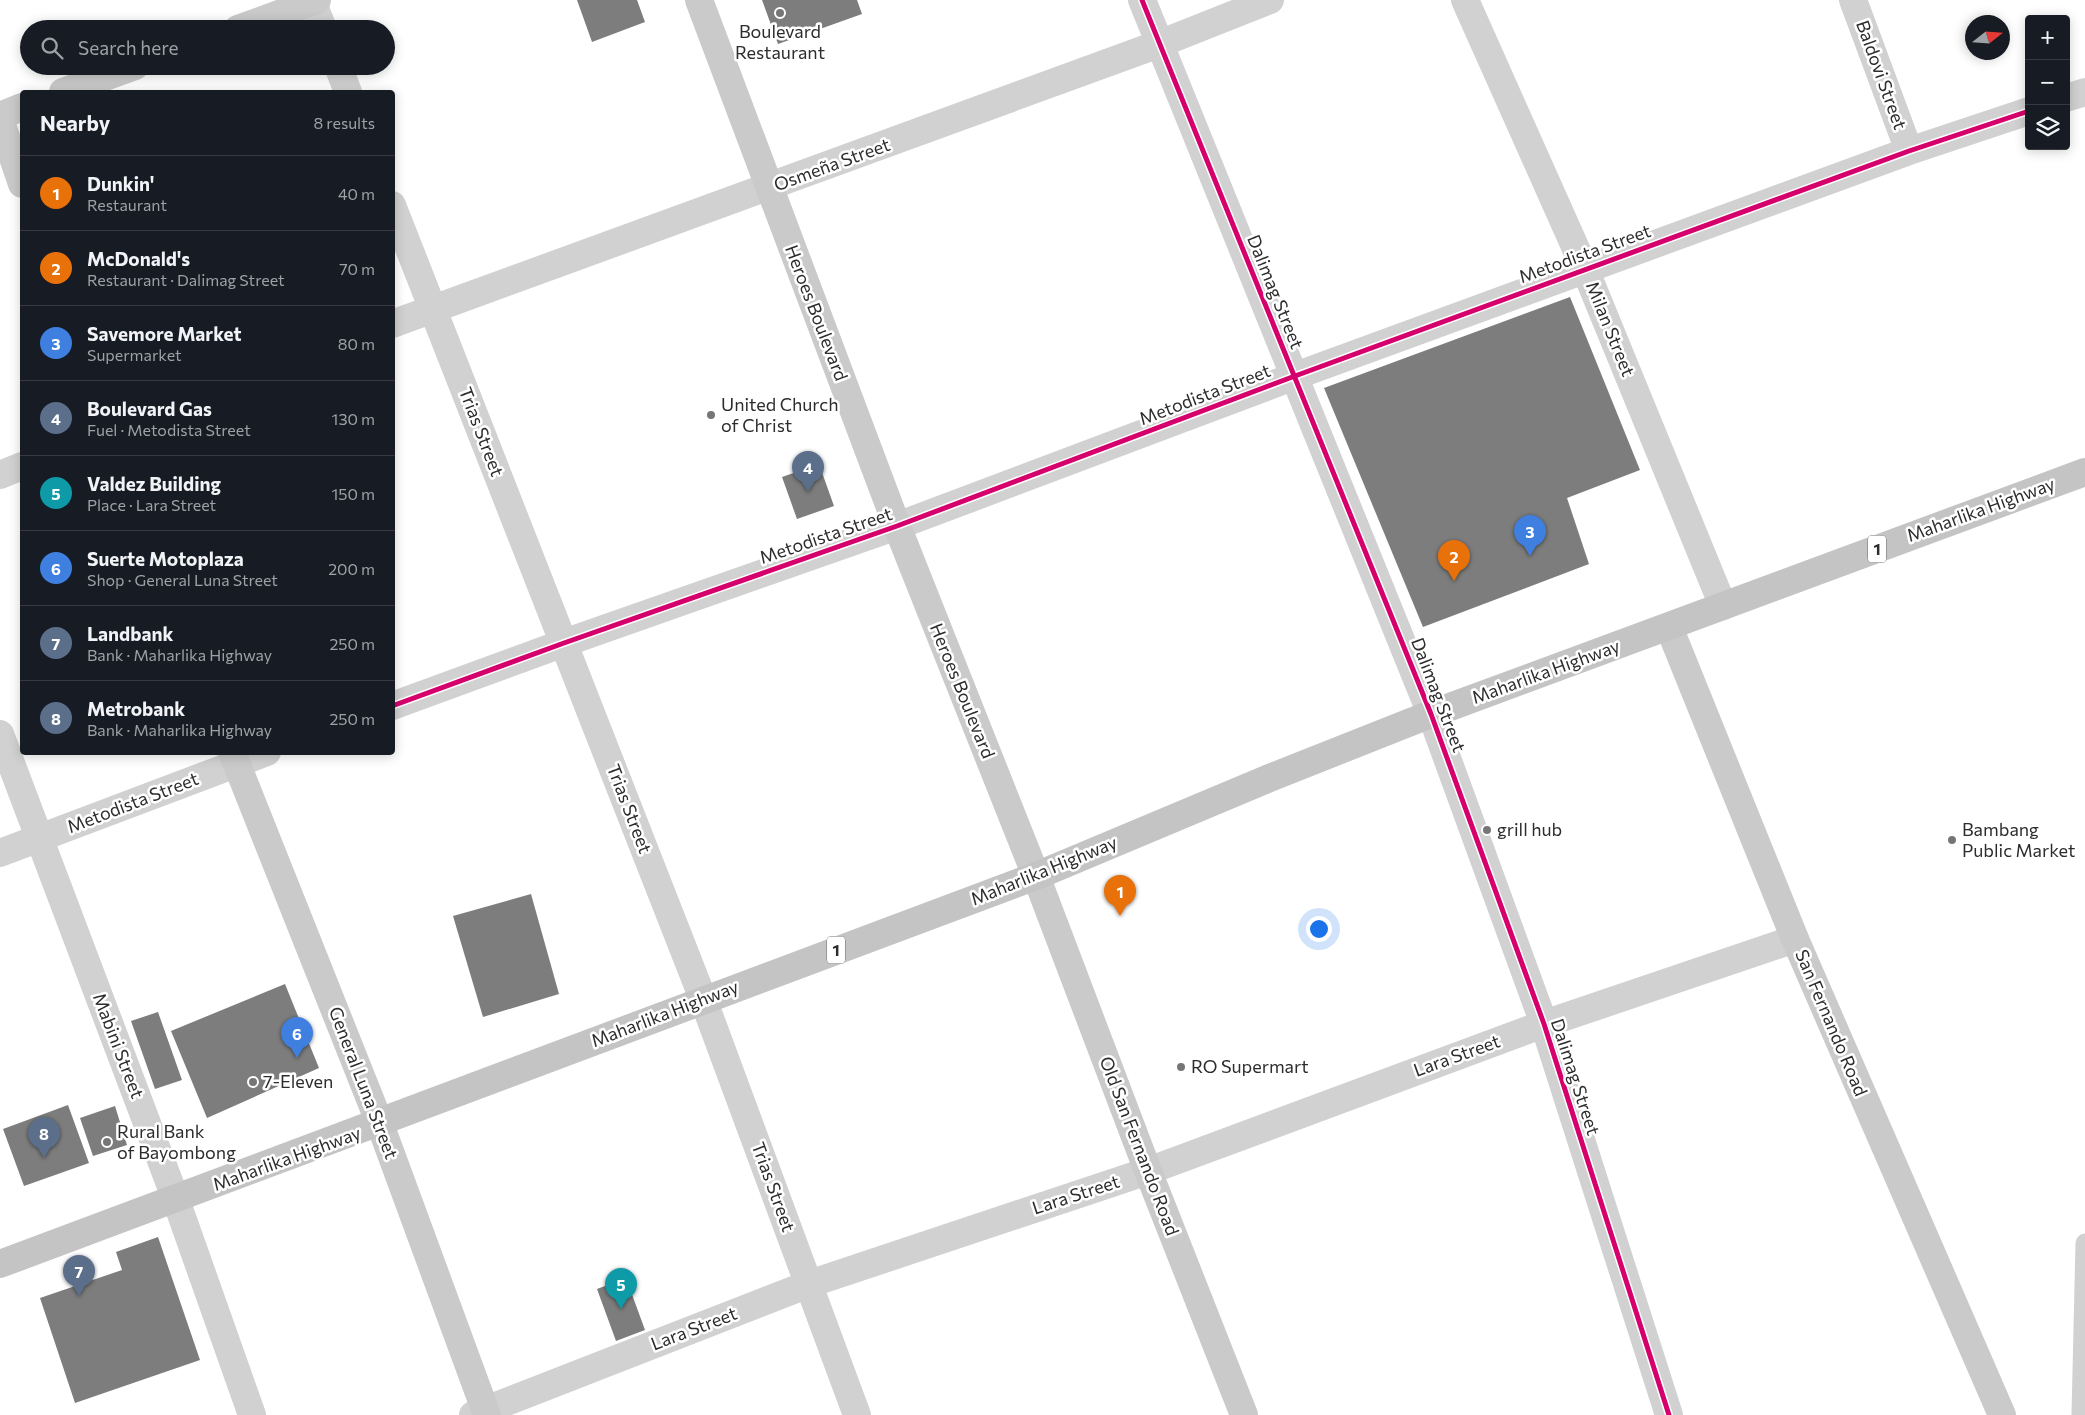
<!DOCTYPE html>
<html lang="en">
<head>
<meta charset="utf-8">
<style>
	:root { --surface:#171b24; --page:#20242c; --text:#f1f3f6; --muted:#9ea1a6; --line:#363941; --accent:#0b8043 }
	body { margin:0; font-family:Commissioner,sans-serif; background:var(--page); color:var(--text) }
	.controls { position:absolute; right:15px; top:15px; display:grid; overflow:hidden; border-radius:5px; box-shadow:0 2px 12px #0003 }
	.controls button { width:45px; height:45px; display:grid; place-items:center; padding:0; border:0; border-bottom:1px solid var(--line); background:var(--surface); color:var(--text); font:25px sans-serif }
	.compass { position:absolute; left:1965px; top:15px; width:45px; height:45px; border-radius:50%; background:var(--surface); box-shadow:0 2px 12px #0003; rotate:73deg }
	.you { position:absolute; left:1318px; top:928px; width:18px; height:18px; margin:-12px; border:4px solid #fff; border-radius:50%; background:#1a73e8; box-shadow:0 0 0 8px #1a73e833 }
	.badge { display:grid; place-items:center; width:32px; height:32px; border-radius:50%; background:var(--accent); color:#fff; font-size:16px; font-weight:700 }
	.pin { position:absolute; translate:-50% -41px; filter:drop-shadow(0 1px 2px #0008) }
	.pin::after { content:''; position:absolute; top:26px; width:18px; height:15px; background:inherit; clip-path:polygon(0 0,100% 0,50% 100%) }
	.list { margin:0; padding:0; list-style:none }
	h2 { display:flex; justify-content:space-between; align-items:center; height:65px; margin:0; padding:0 20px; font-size:21px }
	h2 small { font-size:16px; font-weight:400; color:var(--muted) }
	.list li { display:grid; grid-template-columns:32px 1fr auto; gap:15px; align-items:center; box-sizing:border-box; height:75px; padding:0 20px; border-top:1px solid var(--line) }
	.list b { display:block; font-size:19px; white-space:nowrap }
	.list p { margin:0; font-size:16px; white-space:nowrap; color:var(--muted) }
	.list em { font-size:16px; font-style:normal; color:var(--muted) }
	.icon { flex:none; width:28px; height:28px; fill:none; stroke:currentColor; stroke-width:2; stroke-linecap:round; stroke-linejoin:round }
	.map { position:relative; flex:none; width:2085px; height:1415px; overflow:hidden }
	.search { position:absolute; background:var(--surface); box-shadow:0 2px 12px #0003; left:20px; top:20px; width:375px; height:55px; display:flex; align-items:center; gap:12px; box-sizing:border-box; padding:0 18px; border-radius:28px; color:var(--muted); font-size:19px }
	.panel { position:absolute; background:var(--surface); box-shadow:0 2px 12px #0003; left:20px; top:90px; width:375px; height:665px; border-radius:5px }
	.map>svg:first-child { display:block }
</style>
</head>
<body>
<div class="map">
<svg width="2085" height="1415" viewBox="0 0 2085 1415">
	<rect width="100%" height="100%" fill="#fff"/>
	<path fill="#7d7d7d" d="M577 0H637L645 22 592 42Z
		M762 0H857L862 14 778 44Z
		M1570 297 1640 470 1567 498 1589 564 1423 627 1324 388Z
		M819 464 834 506 797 519 782 477Z
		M531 894 559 994 483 1017 453 916Z
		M285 984 319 1068 207 1118 171 1031Z
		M158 1012 182 1080 155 1089 131 1021Z
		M68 1105 89 1163 24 1186 3 1129Z
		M115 1106 127 1145 93 1156 80 1118Z
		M158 1237 200 1360 75 1403 40 1298 122 1270 116 1252Z
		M626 1278 645 1330 616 1341 597 1289Z"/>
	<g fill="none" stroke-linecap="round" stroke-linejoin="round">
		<path stroke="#d1d1d1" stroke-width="19" d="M2081 1415 2085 1243"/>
		<path stroke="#d1d1d1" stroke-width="28" d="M312 0 323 29
			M1142 0 1431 714 1544 1024 1669 1415
			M1465 0 1585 269 1723 606
			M1853 0 1909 151
			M338 66 348 92
			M2066 98 2085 92
			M392 205 703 999 857 1415
			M392 324 1159 44 1270 0
			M0 475 22 466
			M392 706 564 643 897 526 1295 376 1909 151 2029 111
			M0 734 176 1200 252 1415
			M0 853 267 752
			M473 1415 809 1284 1148 1171 1544 1024 1795 939"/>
		<path stroke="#cacaca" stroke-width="28" d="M699 0 897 526 1036 876 1148 1171 1244 1415
			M238 29 317 0
			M63 92 135 66
			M0 116 22 107
			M0 119 22 184
			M1669 627 1795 939 2002 1415
			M232 752 380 1124 487 1415"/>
		<path stroke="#c4c4c4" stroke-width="28" d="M0 1264 1036 876 1272 777 1431 714 2085 472"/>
		<g stroke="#fff" stroke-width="8">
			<path id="cycleway" d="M1142 0 1431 714 1544 1024 1669 1415
				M392 706 564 643 897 526 1295 376 1909 151 2029 111"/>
		</g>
		<use href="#cycleway" stroke="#d6006c" stroke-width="5"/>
	</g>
	<g fill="#767676" stroke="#fff" stroke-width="2">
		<circle cx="780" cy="13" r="5"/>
		<circle cx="711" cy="415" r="5"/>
		<circle cx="1487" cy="830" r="5"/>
		<circle cx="1952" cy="840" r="5"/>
		<circle cx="1181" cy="1067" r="5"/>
		<circle cx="253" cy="1082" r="5"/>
		<circle cx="107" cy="1142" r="5"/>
	</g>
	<g text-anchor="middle" stroke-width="5" stroke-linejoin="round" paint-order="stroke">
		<g fill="#fff" stroke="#6b6b6b" stroke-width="1">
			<rect x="1868" y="535.5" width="18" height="27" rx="4"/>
			<rect x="827" y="936.5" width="18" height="27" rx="4"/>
		</g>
		<g font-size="16" font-weight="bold" fill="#2c2c2c">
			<text x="1877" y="555">1</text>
			<text x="836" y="956">1</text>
		</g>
		<g font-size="18" fill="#2c2c2c" stroke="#fff" text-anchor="start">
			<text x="780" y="38" text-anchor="middle">Boulevard<tspan x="780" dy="21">Restaurant</tspan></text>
			<text x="721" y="411">United Church<tspan x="721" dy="21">of Christ</tspan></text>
			<text x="1497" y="836">grill hub</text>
			<text x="1962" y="836">Bambang<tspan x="1962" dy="21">Public Market</tspan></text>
			<text x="1191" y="1073">RO Supermart</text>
			<text x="263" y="1088">7-Eleven</text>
			<text x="117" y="1138">Rural Bank<tspan x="117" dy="21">of Bayombong</tspan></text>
		</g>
		<g font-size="18" fill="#2c2c2c" stroke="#fff">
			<text transform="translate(1881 75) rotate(70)" y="6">Baldovi Street</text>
			<text transform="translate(832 165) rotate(-20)" y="6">Osmeña Street</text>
			<text transform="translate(1585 254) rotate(-20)" y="6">Metodista Street</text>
			<text transform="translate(1275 292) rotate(68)" y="6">Dalimag Street</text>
			<text transform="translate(816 313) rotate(69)" y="6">Heroes Boulevard</text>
			<text transform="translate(1610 329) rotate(68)" y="6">Milan Street</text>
			<text transform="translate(1205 395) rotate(-21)" y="6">Metodista Street</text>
			<text transform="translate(481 432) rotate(69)" y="6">Trias Street</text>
			<text transform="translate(1981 510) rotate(-20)" y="6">Maharlika Highway</text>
			<text transform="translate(826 536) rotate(-19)" y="6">Metodista Street</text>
			<text transform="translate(1546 672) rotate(-20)" y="6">Maharlika Highway</text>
			<text transform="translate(962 691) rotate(68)" y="6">Heroes Boulevard</text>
			<text transform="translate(1438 695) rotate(69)" y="6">Dalimag Street</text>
			<text transform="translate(133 803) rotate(-21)" y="6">Metodista Street</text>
			<text transform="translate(629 809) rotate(69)" y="6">Trias Street</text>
			<text transform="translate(1044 871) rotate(-22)" y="6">Maharlika Highway</text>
			<text transform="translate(665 1014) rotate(-21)" y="6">Maharlika Highway</text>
			<text transform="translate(1831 1023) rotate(67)" y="6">San Fernando Road</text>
			<text transform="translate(118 1046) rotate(69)" y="6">Mabini Street</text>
			<text transform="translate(1457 1056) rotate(-20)" y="6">Lara Street</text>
			<text transform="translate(1575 1077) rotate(72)" y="6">Dalimag Street</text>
			<text transform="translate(363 1083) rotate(69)" y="6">General Luna Street</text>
			<text transform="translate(1139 1146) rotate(69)" y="6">Old San Fernando Road</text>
			<text transform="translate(287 1159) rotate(-20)" y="6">Maharlika Highway</text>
			<text transform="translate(773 1187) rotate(70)" y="6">Trias Street</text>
			<text transform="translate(1076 1195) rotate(-18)" y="6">Lara Street</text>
			<text transform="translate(694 1329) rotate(-21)" y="6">Lara Street</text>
		</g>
	</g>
</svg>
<div class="controls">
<button>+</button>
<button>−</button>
<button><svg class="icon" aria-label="layers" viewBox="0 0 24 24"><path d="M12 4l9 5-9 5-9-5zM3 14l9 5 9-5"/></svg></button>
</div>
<svg class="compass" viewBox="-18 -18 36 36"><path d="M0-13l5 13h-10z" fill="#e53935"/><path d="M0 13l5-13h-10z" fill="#9ea1a6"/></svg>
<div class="you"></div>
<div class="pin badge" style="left:1120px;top:916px;background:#e8710a">1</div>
<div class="pin badge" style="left:1454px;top:581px;background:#e8710a">2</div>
<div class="pin badge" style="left:1530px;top:556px;background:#3f7fe0">3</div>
<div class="pin badge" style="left:808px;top:492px;background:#5c6f8a">4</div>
<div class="pin badge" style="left:621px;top:1309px;background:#0f9aa8">5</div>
<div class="pin badge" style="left:297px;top:1058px;background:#3f7fe0">6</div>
<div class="pin badge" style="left:79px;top:1296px;background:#5c6f8a">7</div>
<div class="pin badge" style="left:44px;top:1158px;background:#5c6f8a">8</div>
<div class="search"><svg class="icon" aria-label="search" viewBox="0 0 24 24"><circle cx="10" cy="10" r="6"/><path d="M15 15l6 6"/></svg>Search here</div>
<section class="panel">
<h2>Nearby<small>8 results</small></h2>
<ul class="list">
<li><span class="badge" style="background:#e8710a">1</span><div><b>Dunkin'</b><p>Restaurant</p></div><em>40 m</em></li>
<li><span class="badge" style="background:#e8710a">2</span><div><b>McDonald's</b><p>Restaurant · Dalimag Street</p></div><em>70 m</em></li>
<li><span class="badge" style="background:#3f7fe0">3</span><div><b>Savemore Market</b><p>Supermarket</p></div><em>80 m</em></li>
<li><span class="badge" style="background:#5c6f8a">4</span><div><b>Boulevard Gas</b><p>Fuel · Metodista Street</p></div><em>130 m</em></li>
<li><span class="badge" style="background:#0f9aa8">5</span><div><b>Valdez Building</b><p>Place · Lara Street</p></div><em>150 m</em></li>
<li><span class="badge" style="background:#3f7fe0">6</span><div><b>Suerte Motoplaza</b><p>Shop · General Luna Street</p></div><em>200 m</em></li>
<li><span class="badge" style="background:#5c6f8a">7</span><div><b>Landbank</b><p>Bank · Maharlika Highway</p></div><em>250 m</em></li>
<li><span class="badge" style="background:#5c6f8a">8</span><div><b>Metrobank</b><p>Bank · Maharlika Highway</p></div><em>250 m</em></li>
</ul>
</section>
</div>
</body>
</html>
